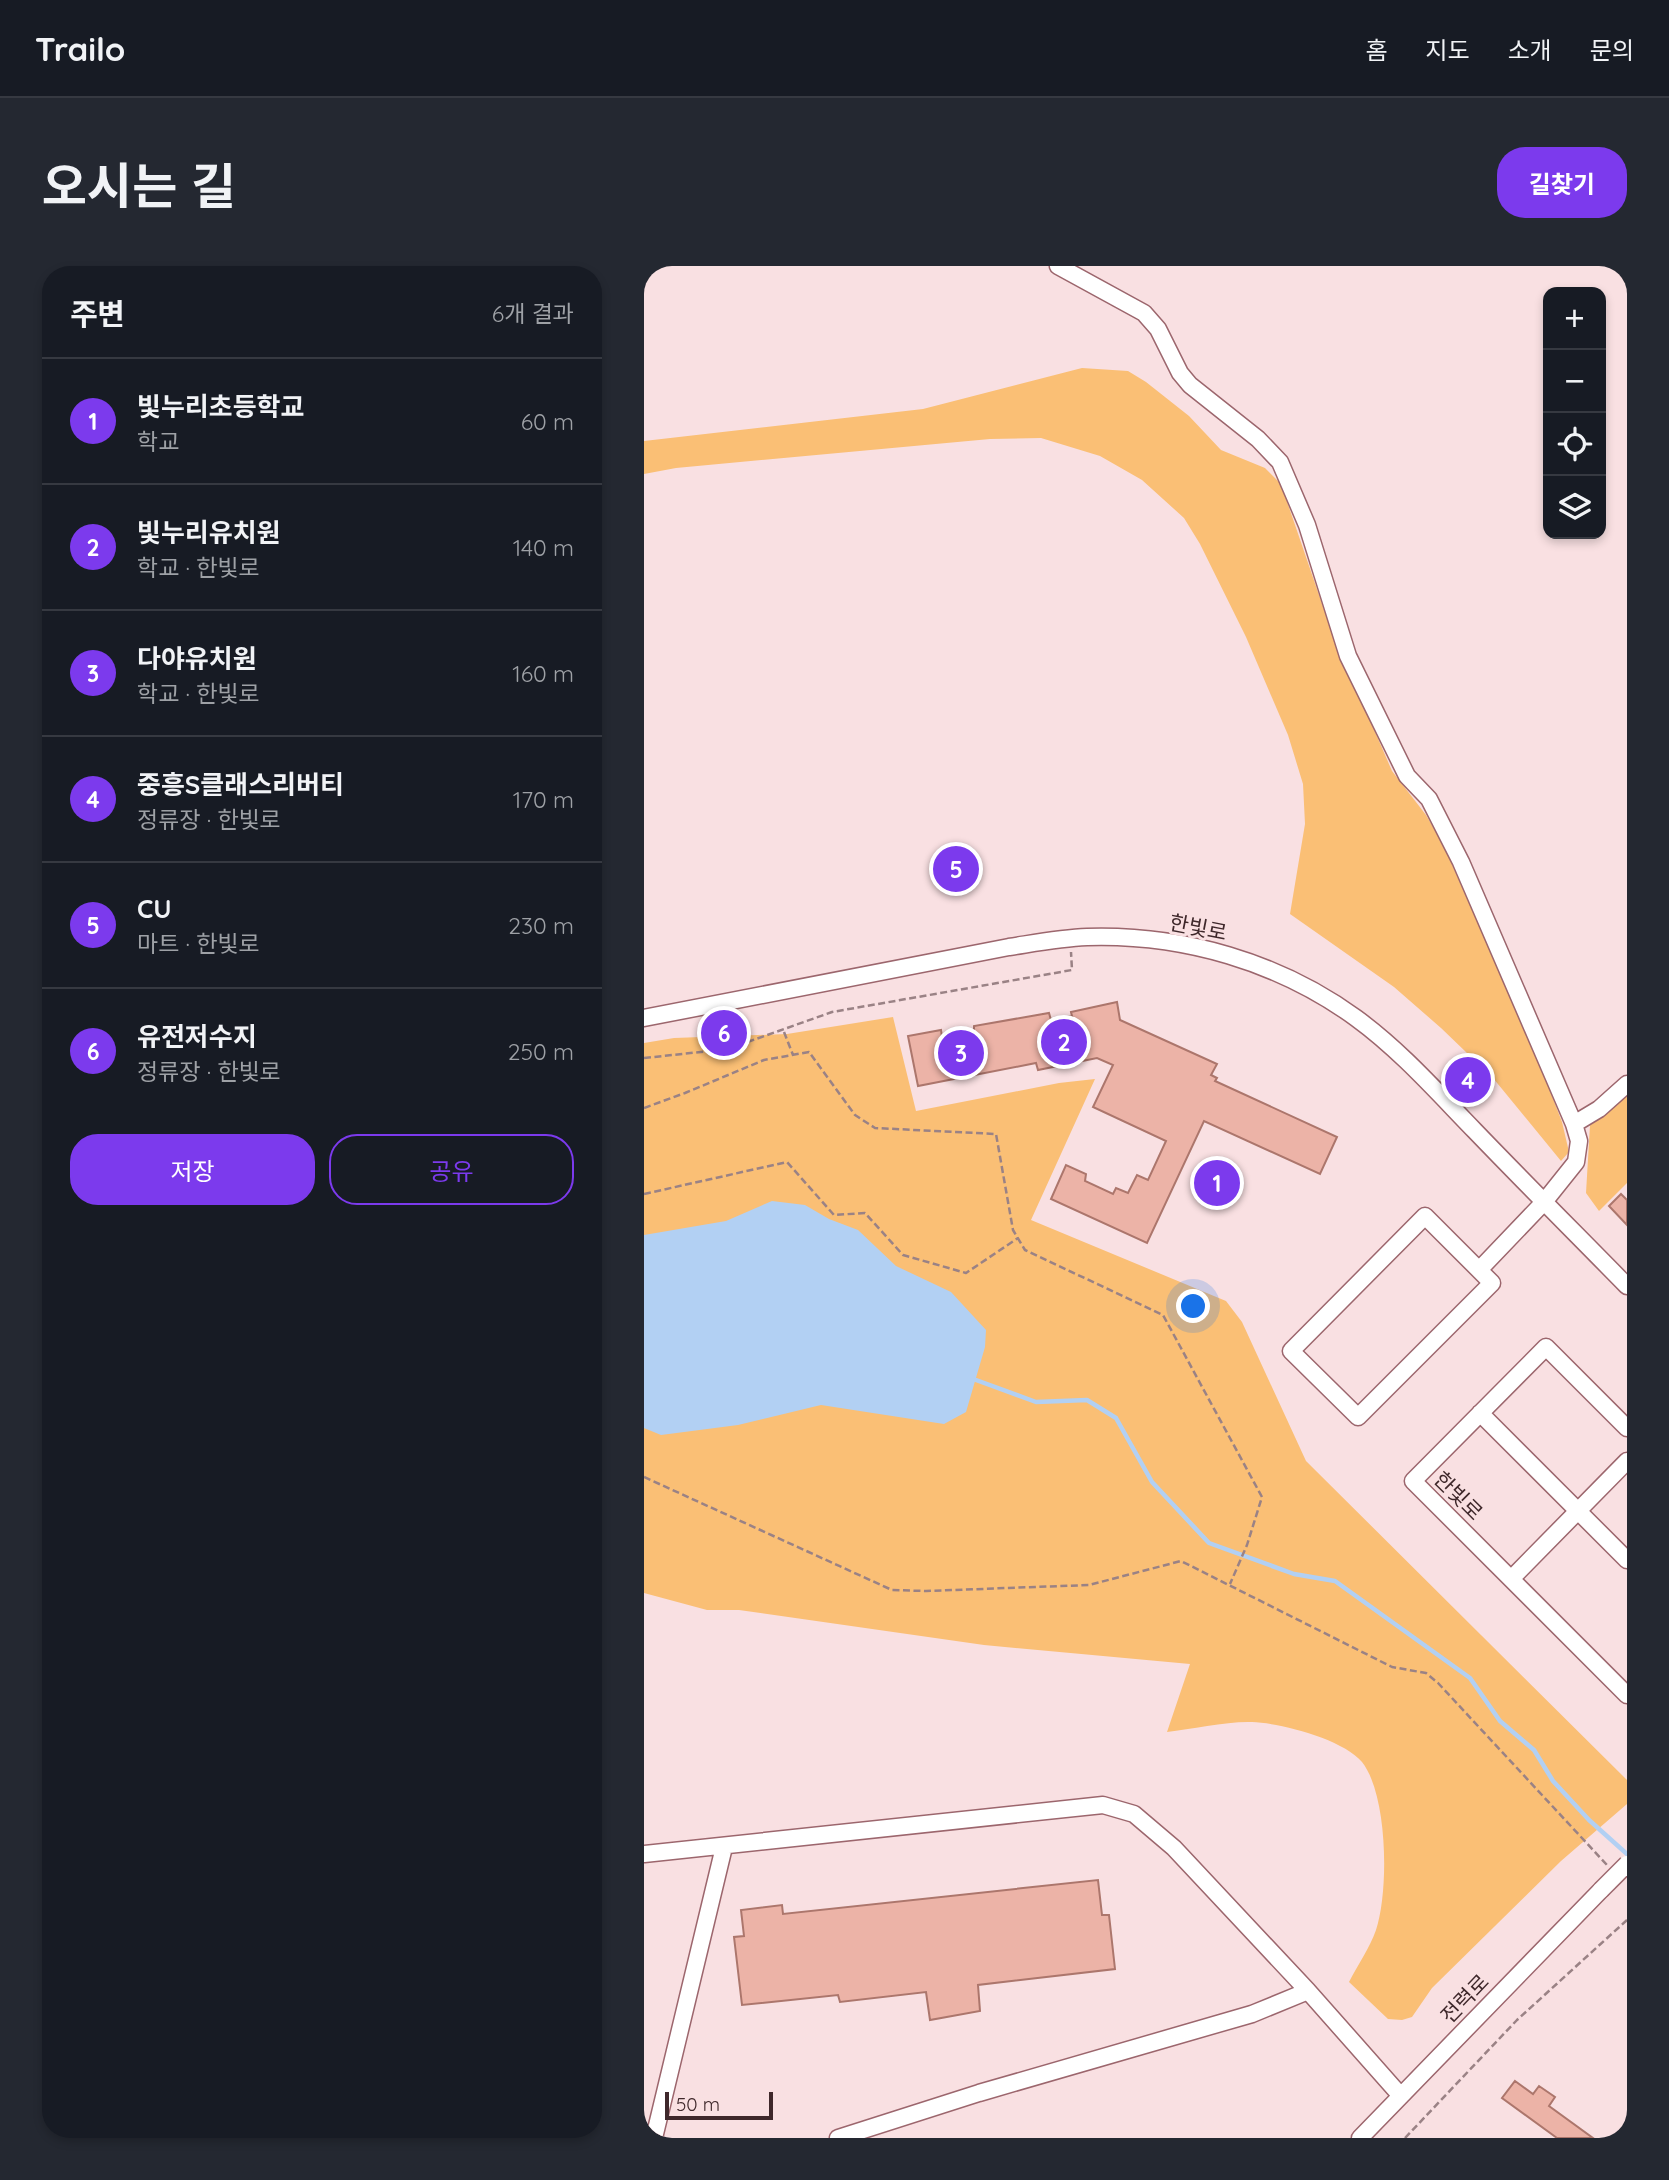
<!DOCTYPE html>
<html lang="ko">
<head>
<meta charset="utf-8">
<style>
	:root { --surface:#171b24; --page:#242831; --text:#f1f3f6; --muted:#9ea1a6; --line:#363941; --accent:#7c3aed }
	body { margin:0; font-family:Quicksand,"Noto Sans KR",sans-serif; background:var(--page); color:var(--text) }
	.controls { position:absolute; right:21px; top:21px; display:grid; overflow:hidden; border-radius:14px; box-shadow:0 4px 10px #0003 }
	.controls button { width:63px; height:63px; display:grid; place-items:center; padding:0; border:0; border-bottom:2px solid var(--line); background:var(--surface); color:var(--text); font:35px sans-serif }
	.scale { position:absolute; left:21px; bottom:18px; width:108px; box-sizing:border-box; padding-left:7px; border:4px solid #3f282b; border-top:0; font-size:19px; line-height:24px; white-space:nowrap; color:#3f282b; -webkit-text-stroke:5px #f9e0e2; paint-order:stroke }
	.you { position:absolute; left:550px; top:1041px; width:24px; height:24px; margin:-18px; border:5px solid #fff; border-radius:50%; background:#1a73e8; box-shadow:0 0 0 10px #1a73e833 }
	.badge { display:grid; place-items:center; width:46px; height:46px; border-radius:50%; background:var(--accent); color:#fff; font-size:23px; font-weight:700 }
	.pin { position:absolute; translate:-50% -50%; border:4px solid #fff; box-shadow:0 2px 7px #0006 }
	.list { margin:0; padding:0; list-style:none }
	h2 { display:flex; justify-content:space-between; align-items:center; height:91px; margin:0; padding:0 28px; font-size:30px }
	h2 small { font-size:23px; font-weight:400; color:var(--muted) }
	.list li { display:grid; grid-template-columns:46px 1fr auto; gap:21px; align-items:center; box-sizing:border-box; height:126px; padding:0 28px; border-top:2px solid var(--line) }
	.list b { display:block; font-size:26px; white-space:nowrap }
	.list p { margin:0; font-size:23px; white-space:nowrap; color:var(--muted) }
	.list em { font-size:23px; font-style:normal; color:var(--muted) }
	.actions { display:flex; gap:14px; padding:21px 28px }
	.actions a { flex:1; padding:16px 0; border:2px solid var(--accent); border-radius:28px; text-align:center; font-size:24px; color:var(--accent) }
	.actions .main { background:var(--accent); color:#fff }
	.icon { flex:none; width:38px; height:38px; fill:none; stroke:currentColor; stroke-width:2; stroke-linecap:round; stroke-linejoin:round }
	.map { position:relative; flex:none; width:983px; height:1872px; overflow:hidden; border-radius:28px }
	header { display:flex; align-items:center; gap:42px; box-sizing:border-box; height:98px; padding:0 35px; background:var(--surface); border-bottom:2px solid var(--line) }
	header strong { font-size:33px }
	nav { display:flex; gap:38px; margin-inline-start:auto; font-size:24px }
	.intro { display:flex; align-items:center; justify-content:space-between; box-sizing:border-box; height:168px; padding:0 42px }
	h1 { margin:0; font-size:49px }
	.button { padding:18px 32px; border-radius:28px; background:var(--accent); color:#fff; font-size:24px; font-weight:700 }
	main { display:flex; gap:42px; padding:0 42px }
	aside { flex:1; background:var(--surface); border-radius:28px; box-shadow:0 4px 10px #0003 }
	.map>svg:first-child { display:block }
</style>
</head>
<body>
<header>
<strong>Trailo</strong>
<nav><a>홈</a><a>지도</a><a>소개</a><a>문의</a></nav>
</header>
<div class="intro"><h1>오시는 길</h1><a class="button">길찾기</a></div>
<main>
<aside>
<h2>주변<small>6개 결과</small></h2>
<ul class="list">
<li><span class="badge">1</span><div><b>빛누리초등학교</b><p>학교</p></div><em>60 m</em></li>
<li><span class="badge">2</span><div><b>빛누리유치원</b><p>학교 · 한빛로</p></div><em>140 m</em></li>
<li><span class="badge">3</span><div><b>다야유치원</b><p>학교 · 한빛로</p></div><em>160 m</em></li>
<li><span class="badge">4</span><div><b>중흥S클래스리버티</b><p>정류장 · 한빛로</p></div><em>170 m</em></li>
<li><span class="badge">5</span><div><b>CU</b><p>마트 · 한빛로</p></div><em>230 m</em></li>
<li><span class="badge">6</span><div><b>유전저수지</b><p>정류장 · 한빛로</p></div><em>250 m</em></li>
</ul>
<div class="actions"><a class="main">저장</a><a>공유</a></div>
</aside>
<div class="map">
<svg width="983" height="1872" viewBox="0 0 983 1872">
	<rect width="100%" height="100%" fill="#f9e0e2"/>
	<path fill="#fabf75" d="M438 102 484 105 502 116 545 150 577 184 621 202 637 218 687 364 748 505 782 549 799 578 893 791 918 856 925 886 917 895 849 812 797 762 750 721 646 648 661 558 659 518 644 469 602 371 556 278 540 252 498 214 456 190 397 172 346 173 32 202 0 208V175L279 143Z
		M249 751 272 845 415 817 451 813 387 954 582 1035 598 1056 662 1195 983 1514V1538L917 1595 788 1722 768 1751 758 1754 744 1753 705 1716C714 1699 726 1681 732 1664 745 1625 744 1529 718 1496 699 1473 637 1457 608 1456 584 1455 548 1463 523 1466L546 1398 340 1379 95 1344H63L0 1327V777L30 772 143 768Z
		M983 828V917L955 945 942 927 946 859Z"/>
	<path fill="#b2d0f3" d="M128 935 161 939 185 953 214 964 252 1000 307 1026 342 1064 341 1081 322 1146 300 1158 177 1139 94 1159 17 1169 0 1162V969L82 955Z"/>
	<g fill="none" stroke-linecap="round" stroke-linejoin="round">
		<path stroke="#b2d0f3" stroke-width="4.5" d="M332 1114 392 1136 443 1134 472 1152 508 1216 565 1277 650 1308 691 1315 826 1412 856 1455 890 1484 909 1515 945 1554 983 1588"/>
	</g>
	<path fill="#ecb3a7" stroke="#ac766c" stroke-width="2" d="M473 736 476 754 573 798 567 809 573 812 571 815 693 871 676 908 560 855 503 977 407 933 422 899 442 908 441 915 469 928 472 922 484 927 493 909 504 914 522 875 449 841 469 799 453 792 394 804 392 797 274 820 264 770 297 764 298 771 330 765V760L405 747 407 754 428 750 427 746Z
		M977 928 983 934V959L965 940Z
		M454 1614 458 1649H465L471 1703 334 1719 336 1745 286 1754 282 1726 196 1736 194 1729 98 1739 90 1671 100 1670 97 1644 138 1639 139 1648Z
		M871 1815 889 1828 895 1820 911 1831 905 1840 949 1872H913L858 1832Z"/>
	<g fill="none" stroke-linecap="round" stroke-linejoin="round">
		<g stroke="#9c666d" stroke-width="19">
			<path id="minor" d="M414 0 500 47 514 63 536 107 546 119 614 173 636 196 663 259 704 390 763 510 785 533 817 596 930 858 935 875 932 896 900 936 835 1004
				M0 752 365 681C391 677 417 672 443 671 539 668 635 696 712 752 756 784 793 826 831 865 881 917 932 968 983 1020
				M930 858 955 843 983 818
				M781 950 848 1017 714 1151 647 1085Z
				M836 1147 983 1294
				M983 1162 902 1081 769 1215 983 1429
				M867 1313 983 1195
				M0 1588 459 1539 490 1548 530 1582 664 1725 756 1829
				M10 1872 80 1581
				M194 1872 335 1827 608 1748 664 1725
				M716 1872 957 1624"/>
		</g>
		<path stroke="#9a8285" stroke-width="2.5" stroke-dasharray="7 3.5" stroke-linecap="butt" d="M140 766 149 789
			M0 792 66 785 98 778 188 746 428 704 427 686
			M0 842 41 827 120 794 165 786 211 849 231 862 352 868 369 964 381 984 519 1049 618 1231 603 1279 586 1318
			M0 928 143 896 190 949 221 947 259 989 322 1007 374 972
			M0 1211 248 1324 282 1325 445 1319 537 1295 748 1401 782 1407 794 1417 963 1599
			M761 1872 873 1754 983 1654"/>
		<use href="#minor" stroke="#fff" stroke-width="16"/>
		<g stroke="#9c666d" stroke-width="19" stroke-linecap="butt">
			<path id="minor-bridge" d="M957 1624 983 1598"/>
		</g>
		<use href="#minor-bridge" stroke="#fff" stroke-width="16"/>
	</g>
	<g text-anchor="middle" stroke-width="6" stroke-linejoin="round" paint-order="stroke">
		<g font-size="21" fill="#3f282b" stroke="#f9e0e2">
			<text transform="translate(554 662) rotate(11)" y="7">한빛로</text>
			<text transform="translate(814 1230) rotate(45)" y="7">한빛로</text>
			<text transform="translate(821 1733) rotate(-46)" y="7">전력로</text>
		</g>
	</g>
</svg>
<div class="controls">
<button>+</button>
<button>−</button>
<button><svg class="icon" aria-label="locate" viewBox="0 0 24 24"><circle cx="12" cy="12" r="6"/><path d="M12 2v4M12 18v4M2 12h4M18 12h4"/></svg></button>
<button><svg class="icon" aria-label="layers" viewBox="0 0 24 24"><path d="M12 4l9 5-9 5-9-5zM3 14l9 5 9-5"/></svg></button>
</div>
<div class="scale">50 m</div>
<div class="you"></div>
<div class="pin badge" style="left:573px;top:917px">1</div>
<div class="pin badge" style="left:420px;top:776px">2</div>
<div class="pin badge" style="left:317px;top:787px">3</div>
<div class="pin badge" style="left:824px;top:814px">4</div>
<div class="pin badge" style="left:312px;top:603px">5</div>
<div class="pin badge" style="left:80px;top:767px">6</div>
</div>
</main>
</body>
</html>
